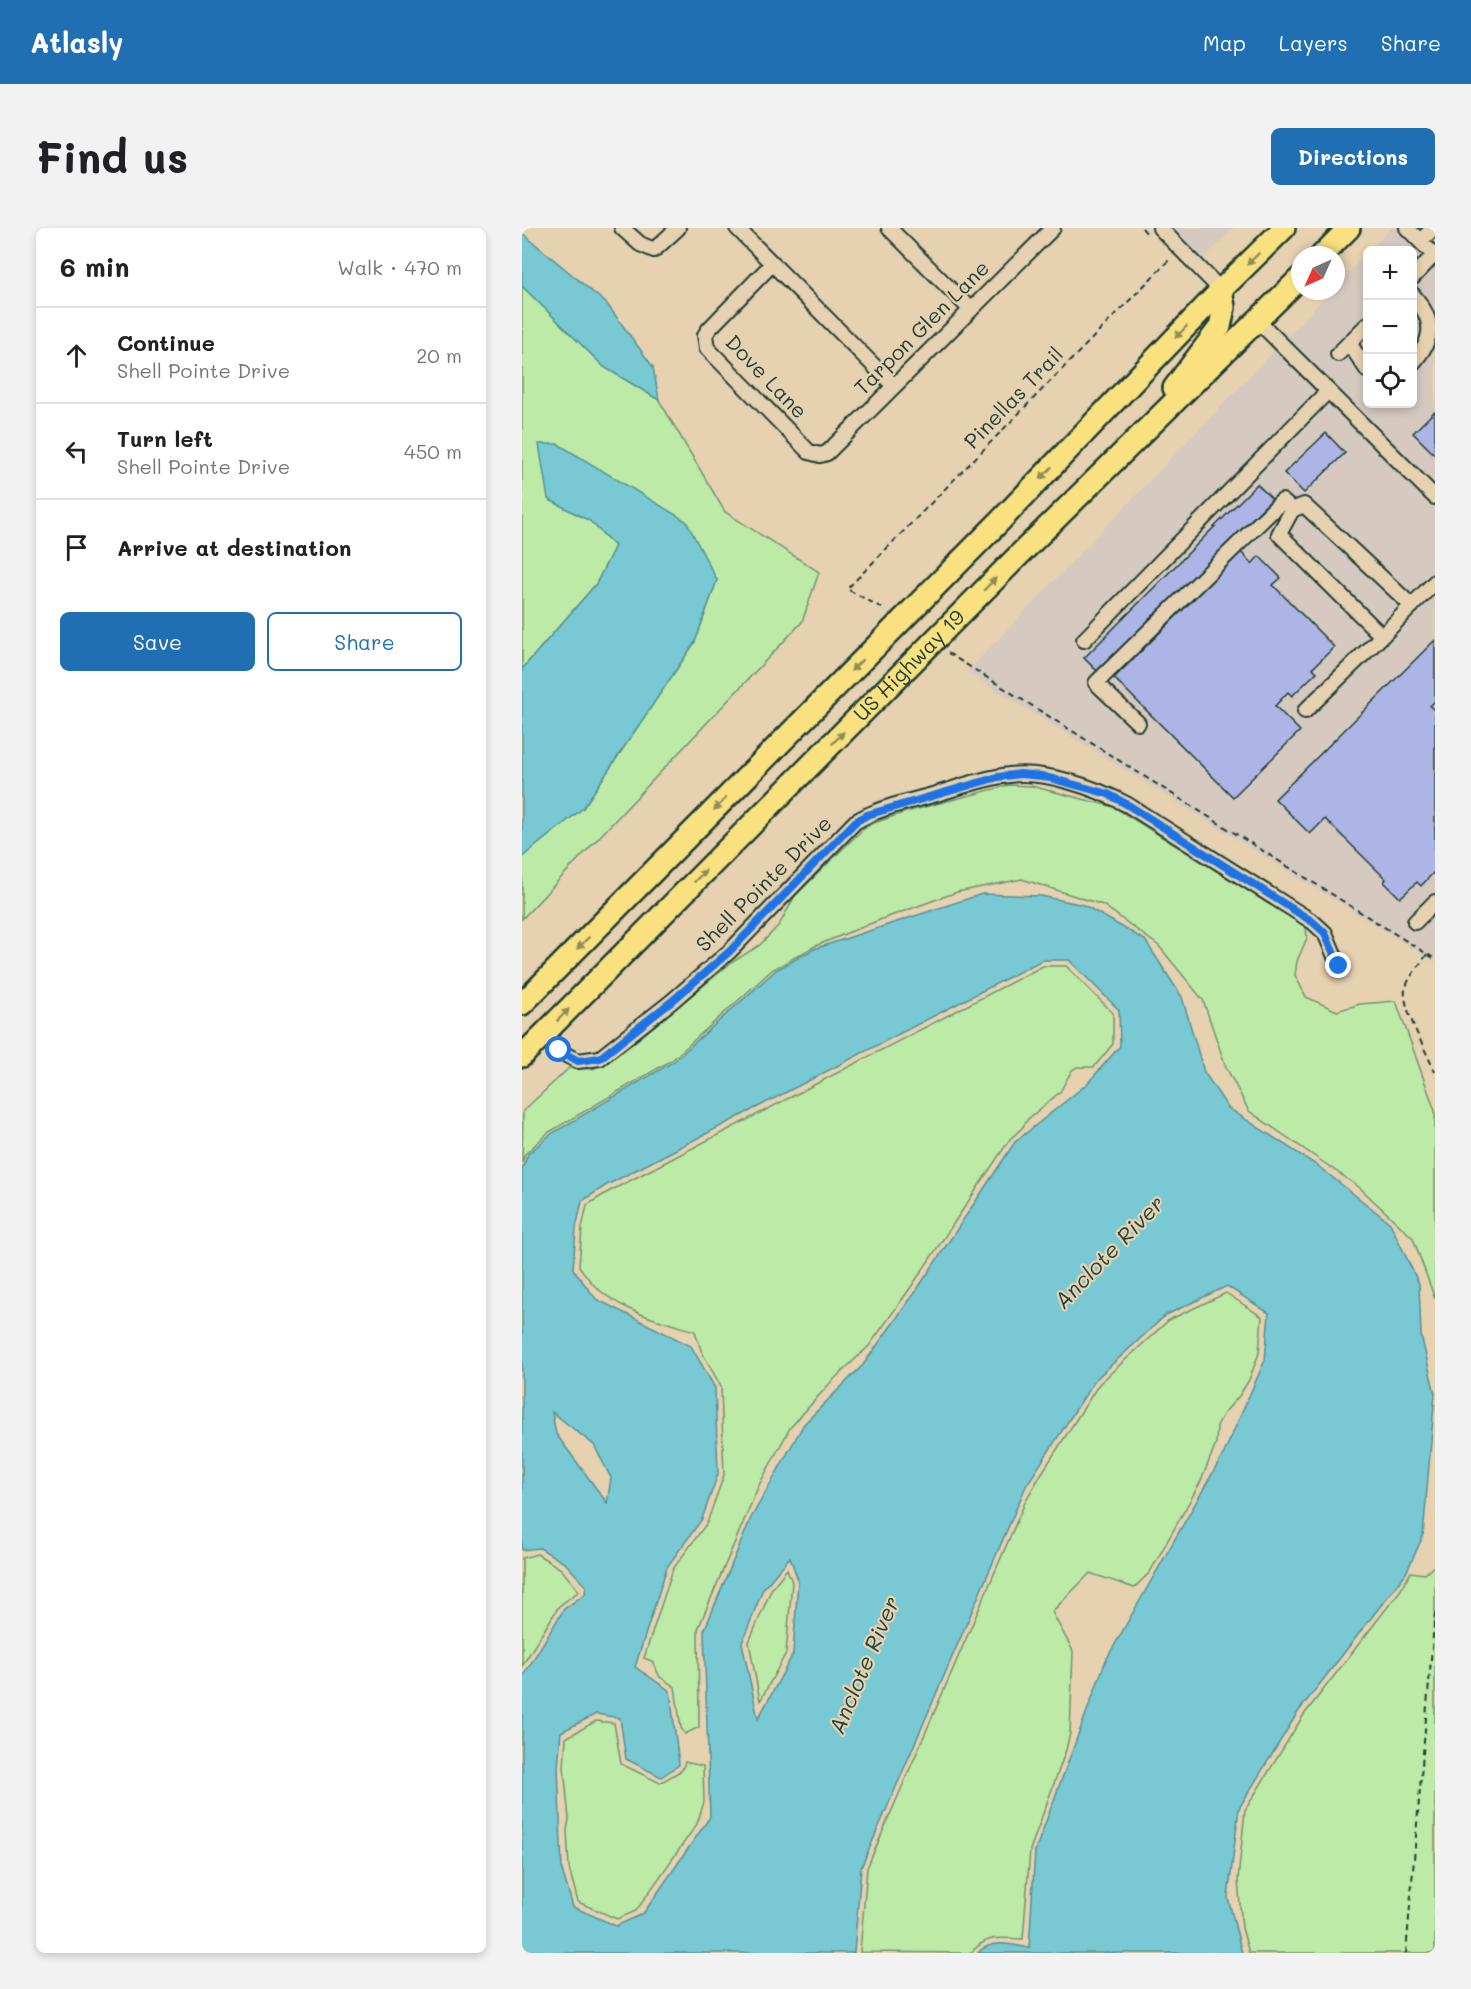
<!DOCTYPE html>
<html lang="en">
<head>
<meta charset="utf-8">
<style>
	:root { --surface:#fff; --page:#f2f2f2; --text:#202124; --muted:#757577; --line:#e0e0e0; --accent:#1f6fb2 }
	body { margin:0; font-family:Mali,sans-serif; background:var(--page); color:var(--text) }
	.controls { position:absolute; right:18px; top:18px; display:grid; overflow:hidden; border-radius:9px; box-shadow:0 3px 9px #0003 }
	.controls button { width:54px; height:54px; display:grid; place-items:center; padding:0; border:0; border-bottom:2px solid var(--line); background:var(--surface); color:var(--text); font:30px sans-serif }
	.compass { position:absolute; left:769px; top:18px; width:54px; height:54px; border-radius:50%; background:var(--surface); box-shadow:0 3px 9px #0003; rotate:225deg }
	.stop { position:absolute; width:18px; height:18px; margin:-14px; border:4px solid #1a73e8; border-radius:50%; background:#fff }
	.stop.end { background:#1a73e8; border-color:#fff; box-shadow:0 2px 6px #0008 }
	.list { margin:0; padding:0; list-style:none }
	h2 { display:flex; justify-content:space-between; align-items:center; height:78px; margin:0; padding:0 24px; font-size:26px }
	h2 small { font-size:20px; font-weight:400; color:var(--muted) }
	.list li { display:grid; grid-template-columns:39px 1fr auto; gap:18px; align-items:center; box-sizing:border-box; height:96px; padding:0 24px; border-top:2px solid var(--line) }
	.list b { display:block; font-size:22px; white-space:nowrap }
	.list p { margin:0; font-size:20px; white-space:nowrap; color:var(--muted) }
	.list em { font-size:20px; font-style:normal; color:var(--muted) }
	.actions { display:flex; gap:12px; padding:18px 24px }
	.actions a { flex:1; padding:14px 0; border:2px solid var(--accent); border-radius:9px; text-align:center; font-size:21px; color:var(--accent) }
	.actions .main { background:var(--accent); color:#fff }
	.icon { flex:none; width:33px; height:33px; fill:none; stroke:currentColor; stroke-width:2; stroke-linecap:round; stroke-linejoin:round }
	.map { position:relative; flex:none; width:913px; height:1725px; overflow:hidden; border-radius:9px }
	header { display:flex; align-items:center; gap:36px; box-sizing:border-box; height:84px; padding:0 30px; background:var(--accent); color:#fff }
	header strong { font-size:28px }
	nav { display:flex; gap:33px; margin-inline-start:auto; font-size:21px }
	.intro { display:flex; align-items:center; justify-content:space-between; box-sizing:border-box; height:144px; padding:0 36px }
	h1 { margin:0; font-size:42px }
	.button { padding:15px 27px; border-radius:9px; background:var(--accent); color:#fff; font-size:21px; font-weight:700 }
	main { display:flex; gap:36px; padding:0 36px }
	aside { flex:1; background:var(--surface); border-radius:9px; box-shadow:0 3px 9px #0003 }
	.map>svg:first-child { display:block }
</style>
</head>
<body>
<header>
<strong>Atlasly</strong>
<nav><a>Map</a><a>Layers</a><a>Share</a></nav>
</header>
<div class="intro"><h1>Find us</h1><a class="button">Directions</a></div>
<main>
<aside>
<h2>6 min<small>Walk · 470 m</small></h2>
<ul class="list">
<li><svg class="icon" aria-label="ahead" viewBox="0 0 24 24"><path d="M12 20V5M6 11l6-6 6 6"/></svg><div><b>Continue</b><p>Shell Pointe Drive</p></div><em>20 m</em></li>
<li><svg class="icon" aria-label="left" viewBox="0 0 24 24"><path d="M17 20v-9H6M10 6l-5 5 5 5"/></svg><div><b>Turn left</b><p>Shell Pointe Drive</p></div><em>450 m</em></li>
<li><svg class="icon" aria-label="arrive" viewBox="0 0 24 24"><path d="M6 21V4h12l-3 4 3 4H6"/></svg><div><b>Arrive at destination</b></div></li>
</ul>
<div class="actions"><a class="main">Save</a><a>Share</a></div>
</aside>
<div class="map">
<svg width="913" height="1725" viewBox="0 0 913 1725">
	<rect width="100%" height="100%" fill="#e6d1b0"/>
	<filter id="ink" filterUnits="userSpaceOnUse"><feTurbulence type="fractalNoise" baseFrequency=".0167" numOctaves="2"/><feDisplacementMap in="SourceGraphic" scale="12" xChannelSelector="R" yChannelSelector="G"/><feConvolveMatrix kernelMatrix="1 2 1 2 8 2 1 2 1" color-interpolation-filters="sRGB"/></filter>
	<g filter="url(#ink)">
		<path fill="#d5c9c0" d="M649 0H712L680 32Z
			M869 0H913V258L764 110 809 63H814V58L845 25 846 176H890V22H848Z
			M753 122 913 279V664L883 695 893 704 913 684V734L445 444Z"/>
		<path fill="#bdeaa7" stroke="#6e946e" stroke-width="1.5" d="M0 58 82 139 137 172 203 284 297 344 280 394 0 691V629L61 580 173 414 195 352 26 271 68 293 93 318 74 356 0 441Z
			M487 557 509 558 592 579 784 699 785 710 775 733 773 747 784 769 815 783 838 776 874 773 913 883V1071L891 1010 837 959 727 883 704 839 681 772 637 718 581 677 500 651 435 664 360 691 293 718 250 742 150 832 27 904 3 926 0 935 1 883 47 840 71 841 103 822 209 735 238 717 257 697 273 668 338 604 349 596 384 584Z
			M521 738H544L591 785V816L572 839H555L550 842 538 864 506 891 500 900 488 911 389 1059 347 1118 309 1154 268 1200 237 1257 176 1401 177 1499 163 1506 159 1500 153 1459 138 1449 130 1433 122 1430 151 1341 185 1295 202 1247 199 1159 179 1122 173 1103C139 1093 103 1085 75 1060 68 1054 63 1046 57 1038L60 1000 65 977 86 964Z
			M704 1065 740 1089 737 1125 727 1152 717 1168 702 1185 695 1198 694 1215 679 1253 628 1344 612 1360 568 1345 530 1384 551 1423 548 1505 544 1522 508 1622 501 1711C478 1711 466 1705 449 1725L338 1724 345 1640 504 1272 518 1248 577 1156 647 1092Z
			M15 1326 39 1341 57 1363 37 1378 0 1438V1330Z
			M913 1337V1725H727L720 1700 716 1652 723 1582 781 1488 878 1363 889 1344 903 1346Z
			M265 1341 270 1354 264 1425 238 1473 227 1414 250 1360Z
			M74 1493 92 1495 99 1536 138 1555 160 1542 163 1534 181 1538 182 1574 175 1596 114 1683 95 1691 56 1674 47 1640 45 1602 47 1591 42 1539 44 1510Z"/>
		<path fill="#78c9d3" stroke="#549193" stroke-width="1.5" fill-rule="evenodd" d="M0 5 85 76 131 139 137 172 82 139 0 58Z
			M17 216H36L164 293 195 352 173 414 61 580 0 629V441L74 356 93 318 68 293 26 271Z
			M460 666 519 668 562 677 623 712 660 769 682 844 706 880 796 938 868 995 897 1056 899 1107 913 1166 901 1308 884 1345 776 1484 717 1580 706 1670 720 1725H456C469 1710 491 1717 507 1720L513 1623 584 1432 702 1225 743 1132 747 1085 705 1058 644 1087 573 1152 504 1258 339 1640 332 1725H0V1450L42 1381 63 1366 64 1358 44 1336 18 1320 0 1322V941L6 926 29 906 151 834 254 742 292 721ZM520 732H547L597 782 598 818 565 856 493 914 394 1063 341 1137 282 1196 229 1290 182 1403 188 1589 121 1686 94 1698 51 1679 40 1642 36 1540 39 1504 74 1486 98 1490 104 1531 139 1549 157 1537 148 1463 113 1439 145 1339 180 1291 196 1246 193 1160 169 1118 74 1071 51 1041 54 1000 60 973 83 958ZM30 1184 72 1217 89 1250 85 1275 34 1206ZM268 1329 276 1352 271 1426 236 1491 220 1415 241 1361Z"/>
		<path fill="#acb5e6" stroke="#1f3d34" stroke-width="1.5" d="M912 184 913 185V227L891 205Z
			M804 205 823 225 782 265 762 245Z
			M735 256 750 271 577 445 562 430Z
			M719 324 730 336 737 328 759 350 751 357 812 419 791 440 795 444 770 468 766 464 753 478 778 503 711 569 592 450Z
			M913 412V473L908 478 913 483V643L899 658 895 654 878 670 862 654 864 651 803 591 788 606 753 571Z"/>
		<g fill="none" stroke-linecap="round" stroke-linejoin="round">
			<g stroke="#1f3d34" stroke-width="18">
				<path id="minor" d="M100 0 118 16 132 22 156 0
					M215 0 372 158
					M367 0 449 82
					M638 0 699 62
					M885 0 913 28
					M898 13 912 0
					M251 35 187 101 183 107 185 120 287 224 298 227 305 225 531 0
					M890 50 912 27
					M890 66C913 92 913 110 890 136
					M736 93 913 269
					M827 115 846 143
					M816 126 846 96
					M890 378 782 277 770 282 757 306 860 408 913 354
					M562 412 806 163
					M783 483 860 408
					M616 495 574 455 760 273 770 282
					M893 694 913 674
					M22 806 37 822 46 828 56 833 78 830 149 774 208 723 333 594C356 580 382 575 407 568 433 561 460 550 487 547 523 542 574 560 606 577L791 694 803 705 817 738"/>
			</g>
			<g stroke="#1f3d34" stroke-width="26">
				<g id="highway">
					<path d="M800 27 827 0"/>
					<path d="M652 160 698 99 702 79 699 62"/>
					<path d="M0 776 478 293 699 62 762 0"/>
					<path id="s1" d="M0 828 502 322 778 50"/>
				</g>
			</g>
			<path stroke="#1f3d34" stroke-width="2" stroke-dasharray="6 4.5" stroke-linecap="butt" d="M620 0 626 7
				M360 380 325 361 649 30
				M426 425 913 731
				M905 726C898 737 886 749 883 762 880 780 905 825 913 844
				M884 1725 913 1384"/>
			<use href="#minor" stroke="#e6d1b0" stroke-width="14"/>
			<use href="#highway" stroke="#fae180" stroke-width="21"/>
		</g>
		<defs><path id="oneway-solid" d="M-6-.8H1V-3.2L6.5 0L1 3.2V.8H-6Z" transform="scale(1.5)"/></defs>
		<g fill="#8c8f5a">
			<use href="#oneway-solid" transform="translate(731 31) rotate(135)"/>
			<use href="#oneway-solid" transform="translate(659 104) rotate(134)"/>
			<use href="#oneway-solid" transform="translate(524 245) rotate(134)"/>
			<use href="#oneway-solid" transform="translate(468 356) rotate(-45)"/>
			<use href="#oneway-solid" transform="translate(335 437) rotate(135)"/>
			<use href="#oneway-solid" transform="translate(316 510) rotate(-45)"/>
			<use href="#oneway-solid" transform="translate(198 576) rotate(135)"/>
			<use href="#oneway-solid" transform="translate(178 648) rotate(-45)"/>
			<use href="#oneway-solid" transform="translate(61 715) rotate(135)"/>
			<use href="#oneway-solid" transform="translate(41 787) rotate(-45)"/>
		</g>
	</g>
	<g fill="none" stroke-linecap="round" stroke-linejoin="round" filter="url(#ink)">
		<path stroke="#1a73e8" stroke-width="8" d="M37 822 56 833 78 830 149 774 208 723 333 594 345 587 476 549 498 546 520 548 561 559 586 566 606 577 791 694 803 705 817 738"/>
	</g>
	<g text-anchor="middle" stroke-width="4.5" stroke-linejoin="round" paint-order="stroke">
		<g font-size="21" fill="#1f3d34" stroke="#e6d1b0">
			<text transform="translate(400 100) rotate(-45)" y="7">Tarpon Glen Lane</text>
			<text transform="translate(244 149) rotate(46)" y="7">Dove Lane</text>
			<text transform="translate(492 170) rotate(-46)" y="7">Pinellas Trail</text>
			<text dy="7" stroke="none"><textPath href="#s1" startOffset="550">US Highway 19</textPath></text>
			<text transform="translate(242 656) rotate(-45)" y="7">Shell Pointe Drive</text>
		</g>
		<g font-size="22" font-style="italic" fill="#23443c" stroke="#e6d1b0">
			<text transform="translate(587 1024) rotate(-46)" y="8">Anclote River</text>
			<text transform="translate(342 1437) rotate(-67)" y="8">Anclote River</text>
		</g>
	</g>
</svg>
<div class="controls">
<button>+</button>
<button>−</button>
<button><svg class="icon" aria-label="locate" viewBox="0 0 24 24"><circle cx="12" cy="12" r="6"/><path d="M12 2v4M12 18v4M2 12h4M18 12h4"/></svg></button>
</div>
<svg class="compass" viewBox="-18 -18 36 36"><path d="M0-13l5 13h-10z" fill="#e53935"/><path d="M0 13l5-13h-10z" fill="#757577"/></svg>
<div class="stop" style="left:37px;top:822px"></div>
<div class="stop end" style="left:817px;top:738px"></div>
</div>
</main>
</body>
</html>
